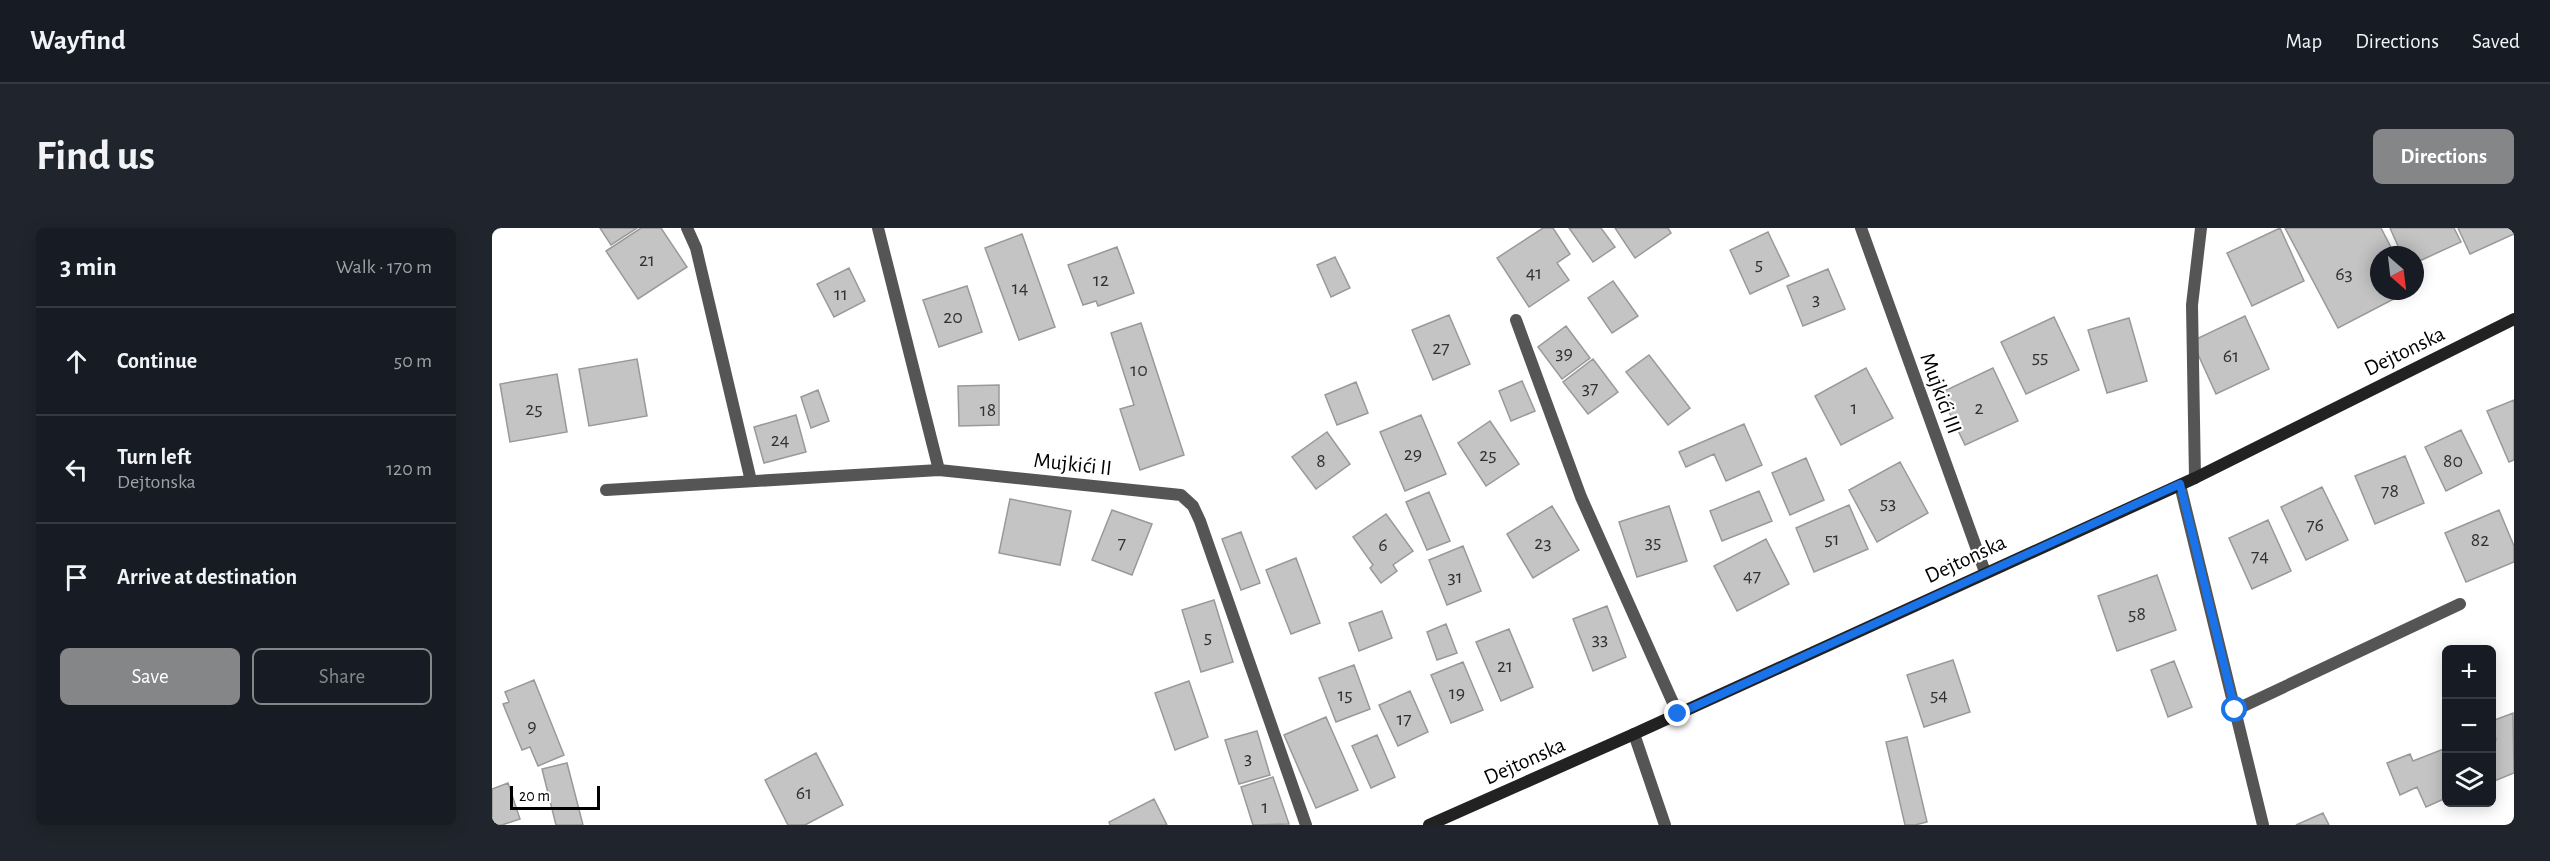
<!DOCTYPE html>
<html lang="en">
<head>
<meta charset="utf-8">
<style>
	:root { --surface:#171b24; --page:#20242c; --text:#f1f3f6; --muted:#9ea1a6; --line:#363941; --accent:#858687 }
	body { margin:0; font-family:"Alegreya Sans",sans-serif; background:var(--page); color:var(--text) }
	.controls { position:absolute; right:18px; bottom:18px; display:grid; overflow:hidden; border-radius:9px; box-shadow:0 3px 15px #0003 }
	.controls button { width:54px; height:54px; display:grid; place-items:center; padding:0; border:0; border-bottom:2px solid var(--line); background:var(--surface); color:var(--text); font:30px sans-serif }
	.compass { position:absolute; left:1878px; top:18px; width:54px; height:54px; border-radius:50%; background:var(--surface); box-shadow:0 3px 15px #0003; rotate:152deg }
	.scale { position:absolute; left:18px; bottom:15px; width:90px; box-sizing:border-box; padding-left:6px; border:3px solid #000; border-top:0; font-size:16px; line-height:21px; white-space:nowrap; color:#000; -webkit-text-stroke:4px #fff; paint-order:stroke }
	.stop { position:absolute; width:18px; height:18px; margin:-14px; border:4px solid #1a73e8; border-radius:50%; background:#fff }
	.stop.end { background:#1a73e8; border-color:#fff; box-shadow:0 2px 6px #0008 }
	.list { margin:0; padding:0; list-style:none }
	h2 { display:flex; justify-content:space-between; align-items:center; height:78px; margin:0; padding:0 24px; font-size:26px }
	h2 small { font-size:20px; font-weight:400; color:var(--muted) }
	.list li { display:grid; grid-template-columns:39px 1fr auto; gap:18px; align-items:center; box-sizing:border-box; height:108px; padding:0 24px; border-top:2px solid var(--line) }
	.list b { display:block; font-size:22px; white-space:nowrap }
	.list p { margin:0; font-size:20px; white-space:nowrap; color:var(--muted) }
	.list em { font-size:20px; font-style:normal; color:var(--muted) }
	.actions { display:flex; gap:12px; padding:18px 24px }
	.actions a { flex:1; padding:14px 0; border:2px solid var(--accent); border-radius:9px; text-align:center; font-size:21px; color:var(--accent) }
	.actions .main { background:var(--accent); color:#fff }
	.icon { flex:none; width:33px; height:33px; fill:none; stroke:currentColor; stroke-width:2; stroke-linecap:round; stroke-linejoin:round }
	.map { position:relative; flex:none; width:2022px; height:597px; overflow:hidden; border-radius:9px }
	header { display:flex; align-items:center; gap:36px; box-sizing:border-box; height:84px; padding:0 30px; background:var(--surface); border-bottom:2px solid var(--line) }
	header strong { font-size:28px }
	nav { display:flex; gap:33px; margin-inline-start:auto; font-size:21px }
	.intro { display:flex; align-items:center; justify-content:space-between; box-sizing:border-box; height:144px; padding:0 36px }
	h1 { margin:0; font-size:42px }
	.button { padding:15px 27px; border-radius:9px; background:var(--accent); color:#fff; font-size:21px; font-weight:700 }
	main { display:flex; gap:36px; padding:0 36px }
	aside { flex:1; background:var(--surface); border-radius:9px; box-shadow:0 3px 15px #0003 }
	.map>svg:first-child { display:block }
</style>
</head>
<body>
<header>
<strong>Wayfind</strong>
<nav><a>Map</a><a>Directions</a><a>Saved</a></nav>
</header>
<div class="intro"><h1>Find us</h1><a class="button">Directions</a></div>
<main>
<aside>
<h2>3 min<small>Walk · 170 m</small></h2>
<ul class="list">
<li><svg class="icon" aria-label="ahead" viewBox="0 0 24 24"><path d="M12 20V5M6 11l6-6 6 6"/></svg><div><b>Continue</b></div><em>50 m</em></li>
<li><svg class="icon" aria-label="left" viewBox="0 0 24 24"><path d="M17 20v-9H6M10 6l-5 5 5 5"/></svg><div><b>Turn left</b><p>Dejtonska</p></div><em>120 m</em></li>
<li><svg class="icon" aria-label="arrive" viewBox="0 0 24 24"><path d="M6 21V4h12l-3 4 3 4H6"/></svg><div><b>Arrive at destination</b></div></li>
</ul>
<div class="actions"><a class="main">Save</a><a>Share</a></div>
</aside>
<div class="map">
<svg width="2022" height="597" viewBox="0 0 2022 597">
	<rect width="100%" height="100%" fill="#fff"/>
	<path fill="#c4c4c4" stroke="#999" stroke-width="1.5" d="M108 0H145L119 17Z
		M149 0H169L195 39 146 71 114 23Z
		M1051 0H1061L1078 26 1065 35 1077 52 1037 79 1005 30Z
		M1077 0H1109L1123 19 1101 34Z
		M1123 0H1176L1179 5 1143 30Z
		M1788 0 1812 53 1760 78 1735 25Z
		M1793 0H1889L1903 27H1887V63H1917L1846 100Z
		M1898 0H1962L1969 14 1923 35V27H1910Z
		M1966 0H2022V6L1978 26Z
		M1276 4 1297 48 1258 66 1238 22Z
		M530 6 563 99 527 112 493 20Z
		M625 19 642 65 606 78 604 73 591 77 576 37Z
		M843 29 858 60 839 69 825 37Z
		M357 40 373 73 342 89 325 56Z
		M1336 41 1353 81 1311 98 1295 58Z
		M1121 53 1146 88 1120 105 1096 70Z
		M475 58 490 104 447 119 431 72Z
		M957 87 978 136 941 152 920 102Z
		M1753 88 1777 141 1724 166 1700 113Z
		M1562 89 1587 142 1534 166 1509 114Z
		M1637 90 1655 153 1615 165 1596 102Z
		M649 95 692 227 648 242 628 181 642 177 619 105Z
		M1074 98 1098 130 1070 151 1046 119Z
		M1157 127 1198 180 1176 197 1134 144Z
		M145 131 155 188 97 198 87 141Z
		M1101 131 1126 164 1096 186 1071 154Z
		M1374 140 1401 190 1349 217 1323 168Z
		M1501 140 1526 193 1473 217 1448 165Z
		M65 146 75 204 18 214 8 156Z
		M1030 153 1043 183 1019 193 1007 163Z
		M864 154 876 185 845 197 833 167Z
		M507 157V197L467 198 466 158Z
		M326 162 337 193 319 200 309 169Z
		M2022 172V232L2017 234 1995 183Z
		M304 187 314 224 272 235 262 199Z
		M929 187 954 246 913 263 888 204Z
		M998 193 1027 236 994 258 966 215Z
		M1252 196 1270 237 1234 253 1222 226 1194 239 1187 224Z
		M1969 202 1990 245 1954 263 1933 219Z
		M835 204 858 236 824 261 800 229Z
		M1913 228 1932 275 1883 296 1863 248Z
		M1314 230 1332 272 1298 287 1280 245Z
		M1408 234 1436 285 1385 314 1357 262Z
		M1830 259 1856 312 1814 332 1789 279Z
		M1267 263 1280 293 1230 313 1218 283Z
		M937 264 958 313 935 322 914 274Z
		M518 271 579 283 568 337 507 325Z
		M1357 277 1376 321 1322 344 1304 300Z
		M1060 278 1087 322 1041 350 1015 306Z
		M1177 278 1195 333 1145 349 1127 294Z
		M620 282 660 296 640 347 600 332Z
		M2007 282 2022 318V334L1974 354 1953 305Z
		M894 286 921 323 901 337 905 343 889 355 878 340 881 337 861 309Z
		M1776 292 1799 343 1760 361 1737 310Z
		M749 304 768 355 749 362 730 311Z
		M1274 311 1297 356 1245 383 1222 338Z
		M971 318 989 363 955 377 937 332Z
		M804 330 828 395 799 406 774 342Z
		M1665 347 1684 402 1625 423 1606 368Z
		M722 372 741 434 709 444 690 382Z
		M1115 378 1134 429 1101 443 1081 391Z
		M890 383 900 410 867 423 857 395Z
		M954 396 965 425 945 432 935 404Z
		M1017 401 1041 459 1009 473 984 414Z
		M1461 432 1478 484 1432 499 1415 447Z
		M1682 433 1700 479 1676 489 1659 442Z
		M971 434 991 482 959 495 939 447Z
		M862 437 878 481 844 494 827 450Z
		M42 452 72 527 46 538 38 519 30 522 11 476 17 474 13 464Z
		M697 453 716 509 683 522 663 465Z
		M918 463 936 504 906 518 887 477Z
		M2021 485 2022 545 2000 554V514L2004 512 2000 493Z
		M834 489 866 562 824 580 792 507Z
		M765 503 778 547 747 556 733 512Z
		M885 507 903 549 879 560 860 518Z
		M1415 509 1435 594 1423 597H1413L1394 514Z
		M1954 520V570L1934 579 1925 559 1908 567 1895 535 1918 526 1921 533Z
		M324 525 351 577 313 597H296L273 552Z
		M75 535 91 597H64L50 541Z
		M781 549 797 596 761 597 749 559Z
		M16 555 28 591 10 597H0V561Z
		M662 571 675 597H618L617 594Z
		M1831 585 1837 597H1804Z"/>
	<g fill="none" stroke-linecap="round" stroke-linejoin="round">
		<path stroke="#555" stroke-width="12" d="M1743 482 1968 376"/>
		<path stroke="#555" stroke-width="12" d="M195 0 204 20 259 253
			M386 0 447 242
			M1369 0 1493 344
			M1024 92 1089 269 1186 486
			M1703 250 1700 77 1709 0
			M1688 257 1771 597
			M114 262 447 242 689 267 701 278 708 293 814 597
			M1142 506 1173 597"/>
		<path stroke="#222" stroke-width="12" d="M937 597 1142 506 1703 250 2022 91"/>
	</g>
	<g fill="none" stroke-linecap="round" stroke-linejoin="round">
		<path stroke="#1a73e8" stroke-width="8" d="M1186 486 1688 256 1743 482"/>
	</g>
	<g text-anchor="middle" stroke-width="4.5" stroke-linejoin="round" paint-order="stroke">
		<g font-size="20" fill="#313131">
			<text x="155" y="38">21</text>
			<text x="1267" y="42">5</text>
			<text x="1042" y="51">41</text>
			<text x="1852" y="52">63</text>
			<text x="609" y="58">12</text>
			<text x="528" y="66">14</text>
			<text x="349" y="72">11</text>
			<text x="1324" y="77">3</text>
			<text x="461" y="95">20</text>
			<text x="949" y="126">27</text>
			<text x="1072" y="131">39</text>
			<text x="1739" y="134">61</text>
			<text x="1548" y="135">55</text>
			<text x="647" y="148">10</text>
			<text x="1098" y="166">37</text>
			<text x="1362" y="186">1</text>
			<text x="1487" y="186">2</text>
			<text x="42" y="187">25</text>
			<text x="496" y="188">18</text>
			<text x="288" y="218">24</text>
			<text x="921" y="232">29</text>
			<text x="996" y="233">25</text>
			<text x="829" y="239">8</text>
			<text x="1961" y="239">80</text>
			<text x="1898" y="269">78</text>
			<text x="1396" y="281">53</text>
			<text x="1823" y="303">76</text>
			<text x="1340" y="317">51</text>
			<text x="1988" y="318">82</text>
			<text x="1161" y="320">35</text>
			<text x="630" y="321">7</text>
			<text x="1051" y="321">23</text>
			<text x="891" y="323">6</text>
			<text x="1768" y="334">74</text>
			<text x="1260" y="354">47</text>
			<text x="963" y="355">31</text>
			<text x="1645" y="392">58</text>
			<text x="716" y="415">5</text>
			<text x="1108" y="417">33</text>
			<text x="1013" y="444">21</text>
			<text x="965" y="471">19</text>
			<text x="853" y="473">15</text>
			<text x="1447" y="473">54</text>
			<text x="912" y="497">17</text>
			<text x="40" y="504">9</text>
			<text x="756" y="536">3</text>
			<text x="312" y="571">61</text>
			<text x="773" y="585">1</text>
		</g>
		<g font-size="22" fill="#000" stroke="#fff">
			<text transform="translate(1912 122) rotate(-26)" y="8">Dejtonska</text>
			<text transform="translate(1450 165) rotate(70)" y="8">Mujkići III</text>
			<text transform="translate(581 235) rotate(6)" y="8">Mujkići II</text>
			<text transform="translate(1473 330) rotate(-25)" y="8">Dejtonska</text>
			<text transform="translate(1032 532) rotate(-24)" y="8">Dejtonska</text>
		</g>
	</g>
</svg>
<div class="controls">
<button>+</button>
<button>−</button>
<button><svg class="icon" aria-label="layers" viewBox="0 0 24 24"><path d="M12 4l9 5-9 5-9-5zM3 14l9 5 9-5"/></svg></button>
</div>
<svg class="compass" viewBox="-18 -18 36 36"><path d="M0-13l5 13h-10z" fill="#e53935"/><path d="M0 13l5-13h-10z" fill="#9ea1a6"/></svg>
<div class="scale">20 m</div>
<div class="stop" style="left:1743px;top:482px"></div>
<div class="stop end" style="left:1186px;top:486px"></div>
</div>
</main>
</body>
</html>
